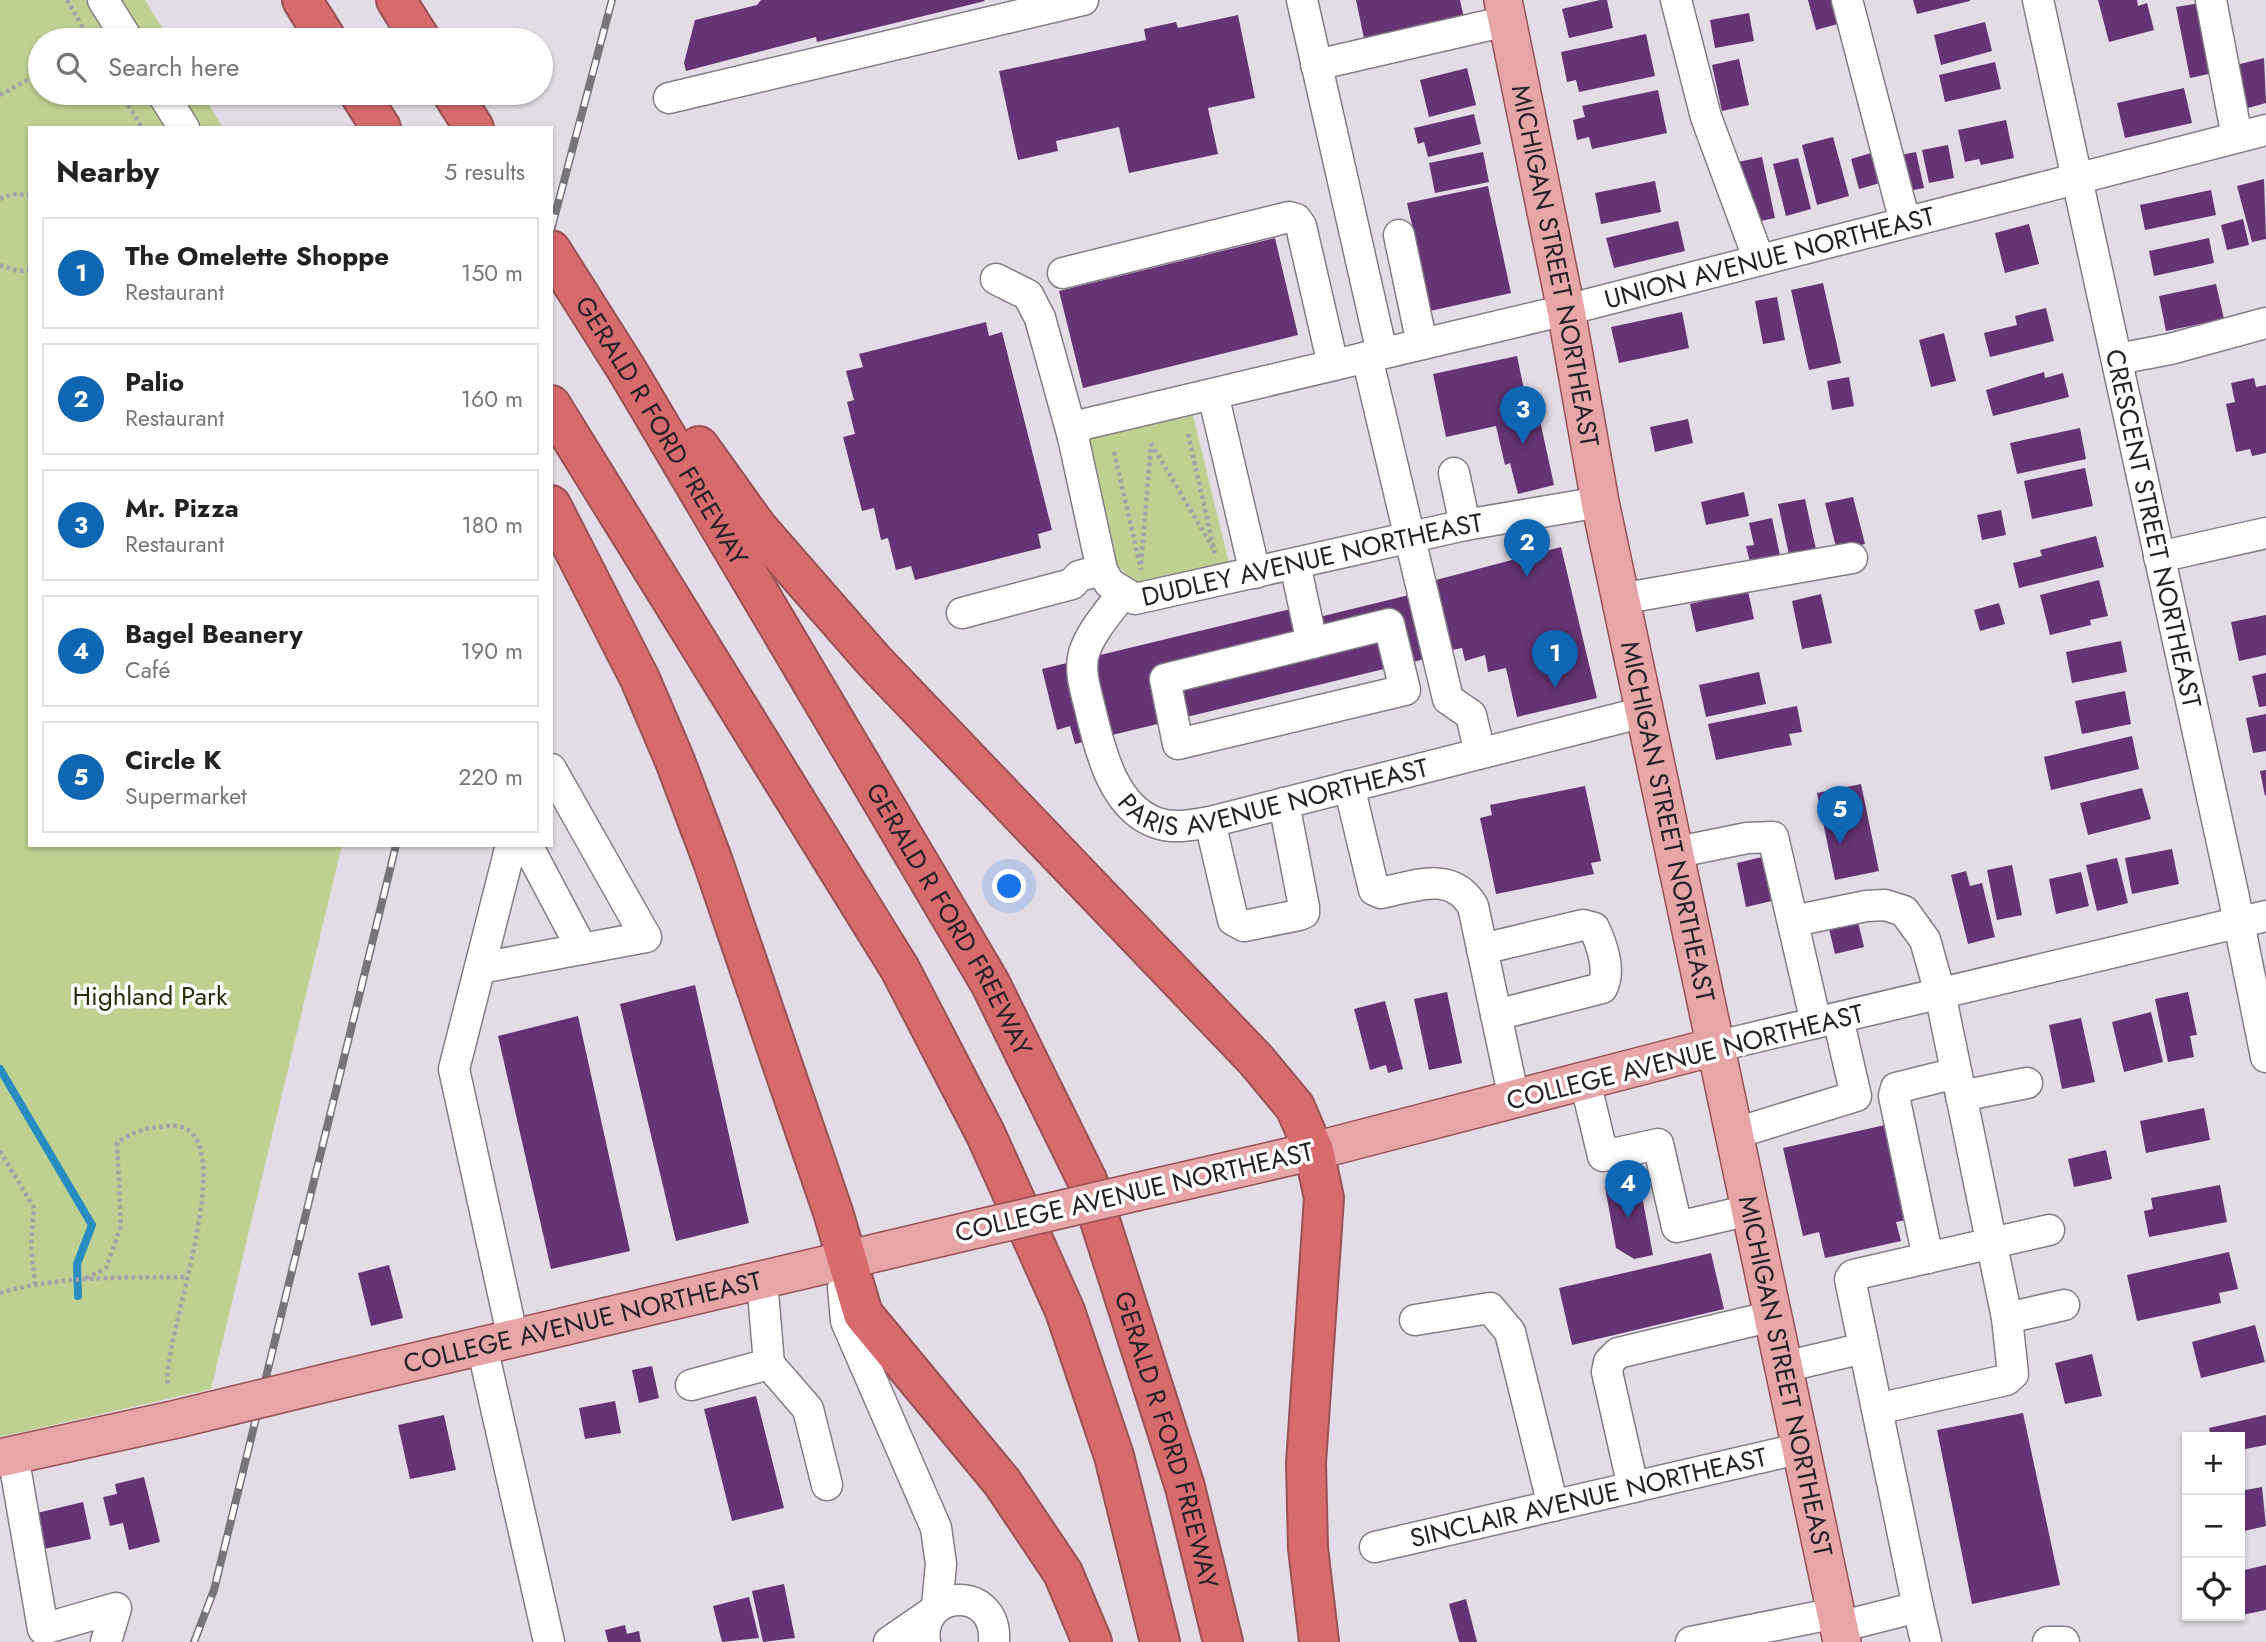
<!DOCTYPE html>
<html lang="en">
<head>
<meta charset="utf-8">
<style>
	:root { --surface:#fff; --page:#f6f6f6; --text:#222; --muted:#767676; --line:#e0e0e0; --accent:#0f66b3 }
	body { margin:0; font-family:Jost,sans-serif; background:var(--page); color:var(--text) }
	.controls { position:absolute; right:21px; bottom:21px; display:grid; overflow:hidden; border-radius:0px; box-shadow:0 2px 5px #0004 }
	.controls button { width:63px; height:63px; display:grid; place-items:center; padding:0; border:0; border-bottom:2px solid var(--line); background:var(--surface); color:var(--text); font:35px sans-serif }
	.you { position:absolute; left:1010px; top:887px; width:24px; height:24px; margin:-18px; border:5px solid #fff; border-radius:50%; background:#1a73e8; box-shadow:0 0 0 10px #1a73e833 }
	.badge { display:grid; place-items:center; width:46px; height:46px; border-radius:50%; background:var(--accent); color:#fff; font-size:23px; font-weight:700 }
	.pin { position:absolute; translate:-50% -58px; filter:drop-shadow(0 2px 4px #0008) }
	.pin::after { content:''; position:absolute; top:37px; width:24px; height:21px; background:inherit; clip-path:polygon(0 0,100% 0,50% 100%) }
	.list { margin:0; padding:0; list-style:none }
	h2 { display:flex; justify-content:space-between; align-items:center; height:91px; margin:0; padding:0 28px; font-size:30px }
	h2 small { font-size:23px; font-weight:400; color:var(--muted) }
	.list li { display:grid; grid-template-columns:46px 1fr auto; gap:21px; align-items:center; box-sizing:border-box; height:112px; margin:0 14px 14px; padding:0 14px; border:2px solid var(--line); border-radius:0px }
	.list b { display:block; font-size:26px; white-space:nowrap }
	.list p { margin:0; font-size:23px; white-space:nowrap; color:var(--muted) }
	.list em { font-size:23px; font-style:normal; color:var(--muted) }
	.icon { flex:none; width:38px; height:38px; fill:none; stroke:currentColor; stroke-width:2; stroke-linecap:round; stroke-linejoin:round }
	.map { position:relative; flex:none; width:2266px; height:1642px; overflow:hidden }
	.search { position:absolute; background:var(--surface); box-shadow:0 2px 5px #0004; left:28px; top:28px; width:525px; height:77px; display:flex; align-items:center; gap:18px; box-sizing:border-box; padding:0 24px; border-radius:38px; color:var(--muted); font-size:26px }
	.panel { position:absolute; background:var(--surface); box-shadow:0 2px 5px #0004; left:28px; top:126px; width:525px; height:721px; border-radius:0px }
	.map>svg:first-child { display:block }
</style>
</head>
<body>
<div class="map">
<svg width="2266" height="1642" viewBox="0 0 2266 1642">
	<rect width="100%" height="100%" fill="#e3dce7"/>
	<path fill="#bed191" d="M0 0H145L170 40H40V93H202L223 128H30V845H342L211 1389 0 1437Z
		M1192 411 1230 567 1140 586 1116 565 1085 436Z"/>
	<g fill="none" stroke-linecap="round" stroke-linejoin="round">
		<path stroke="#288dc0" stroke-width="8" d="M0 1069 92 1225 77 1264 78 1296"/>
	</g>
	<path fill="#663374" d="M761 0H984L985 1 817 42 816 37 686 71 684 63 695 20 757 5Z
		M1356 0H1460L1465 23 1365 43Z
		M1600 0H1607L1613 28 1569 38 1562 9Z
		M1808 0H1832L1838 24 1816 30Z
		M1913 0H1970V1L1917 14Z
		M2098 0H2137L2138 6 2147 3 2154 30 2109 42Z
		M2200 3 2213 73 2190 78 2176 7Z
		M1749 13 1754 41 1715 48 1710 20Z
		M1238 15 1255 98 1208 108 1218 154 1129 173 1119 127 1056 141 1058 151 1018 160 999 71 1146 40 1144 29 1176 22 1178 28Z
		M1985 22 1992 51 1941 65 1934 35Z
		M1646 34 1655 76 1579 92 1576 80 1567 82 1561 52Z
		M2264 58 2266 103 2248 108 2236 65Z
		M1739 59 1749 105 1722 111 1712 65Z
		M1995 62 2001 89 1945 102 1939 75Z
		M1467 68 1476 105 1429 117 1420 80Z
		M2184 88 2192 123 2125 138 2117 103Z
		M1658 90 1667 133 1592 149 1589 137 1577 140 1573 120 1585 117 1582 106Z
		M1474 114 1481 144 1428 157 1424 142 1418 144 1414 128Z
		M2006 120 2014 158 1981 165 1979 159 1965 162 1958 130Z
		M1833 137 1849 196 1817 205 1802 145Z
		M1948 145 1954 178 1929 183 1922 150Z
		M1483 152 1489 182 1435 193 1429 163Z
		M1916 152 1924 188 1902 192 1895 156Z
		M1871 153 1880 183 1859 189 1851 159Z
		M1762 157 1775 218 1746 224 1733 163Z
		M1798 158 1811 209 1786 216 1773 164Z
		M2264 179 2266 239 2252 242 2237 186Z
		M1655 181 1661 212 1601 224 1595 193Z
		M1488 186 1511 293 1421 313 1412 271 1422 269 1407 203Z
		M2211 190 2216 215 2145 230 2140 205Z
		M2243 219 2249 245 2227 250 2221 225Z
		M1678 221 1685 251 1614 268 1606 238Z
		M2029 224 2039 264 2005 273 1995 233Z
		M1275 238 1298 335 1083 388 1059 291Z
		M2209 238 2214 263 2154 276 2149 251Z
		M1823 283 1841 363 1809 370 1791 290Z
		M2216 284 2224 319 2166 331 2159 296Z
		M1777 297 1785 340 1763 344 1755 301Z
		M2046 308 2054 341 1990 357 1984 333 2017 325 2015 316Z
		M1682 312 1689 348 1619 363 1611 327Z
		M986 322 989 336 1002 332 1052 530 1038 534 1041 548 915 580 911 566 896 570 888 538 881 540 874 508 862 511 843 437 855 434 847 402 854 400 846 371 863 367 859 354Z
		M1944 333 1956 381 1931 387 1919 340Z
		M1517 356 1530 418 1539 416 1554 485 1518 494 1510 463 1505 465 1496 426 1446 437 1433 374Z
		M2044 372 2045 378 2063 373 2069 397 1993 416 1986 390Z
		M1849 377 1854 406 1832 410 1827 381Z
		M2254 378 2256 387 2266 385V453L2252 456 2250 449 2236 452 2226 404 2235 402 2231 383Z
		M1688 419 1693 443 1655 452 1650 427Z
		M2080 428 2086 459 2017 474 2010 443Z
		M2085 468 2093 506 2032 519 2024 481Z
		M1744 492 1749 516 1706 525 1701 502Z
		M1853 497 1865 544 1837 551 1825 503Z
		M1805 499 1817 554 1790 559 1778 504Z
		M2001 510 2006 535 1982 540 1977 515Z
		M1772 518 1781 560 1751 566 1746 546 1754 545 1749 523Z
		M2096 536 2104 567 2019 588 2013 563 2042 556 2040 550Z
		M1561 547 1597 698 1517 717 1506 668 1488 672 1485 655 1465 661 1462 648 1452 650 1436 580Z
		M2099 580 2108 616 2090 620 2091 625 2050 635 2040 595Z
		M1748 591 1754 619 1696 632 1690 604Z
		M1821 594 1832 643 1802 649 1792 601Z
		M1409 595 1425 659 1075 744 1070 726 1057 730 1042 669 1303 606 1307 620Z
		M1999 603 2005 624 1980 631 1974 610Z
		M2266 615V655L2239 661 2231 622Z
		M2121 641 2127 672 2072 683 2066 652Z
		M1759 672 1766 704 1706 717 1699 685Z
		M2266 673V706L2259 707 2252 676Z
		M2125 691 2131 724 2082 734 2075 701Z
		M1797 706 1802 732 1789 734 1792 745 1716 760 1708 724Z
		M2266 714V751L2253 753 2246 718Z
		M2132 736 2139 769 2051 790 2044 757Z
		M2266 770V795L2265 796 2260 771Z
		M1861 784 1879 871 1835 880 1817 793Z
		M1585 786 1601 861 1591 863 1594 874 1496 894 1480 818 1492 815 1490 805Z
		M2142 788 2151 819 2088 835 2080 803Z
		M2172 849 2179 884 2132 894 2125 858Z
		M1766 856 1776 900 1746 907 1737 863Z
		M2117 858 2128 903 2097 911 2086 865Z
		M2012 865 2022 915 1997 920 1987 870Z
		M1966 871 1970 886 1982 883 1995 937 1968 944 1951 875Z
		M2081 872 2089 906 2056 914 2049 879Z
		M1857 918 1864 947 1835 954 1828 925Z
		M695 985 749 1223 676 1241 620 1004Z
		M1447 992 1462 1063 1429 1070 1414 999Z
		M2188 992 2197 1035 2190 1036 2194 1057 2168 1062 2155 999Z
		M1385 1001 1403 1069 1388 1073 1386 1065 1370 1070 1354 1009Z
		M2151 1012 2163 1062 2124 1072 2112 1022Z
		M578 1016 630 1251 551 1269 498 1036Z
		M2081 1018 2095 1082 2062 1089 2049 1025Z
		M2204 1108 2210 1140 2146 1153 2140 1121Z
		M1885 1125 1907 1220 1896 1222 1901 1241 1825 1258 1819 1232 1803 1236 1783 1148Z
		M2106 1150 2112 1179 2074 1187 2068 1159Z
		M1639 1180 1653 1255 1634 1259 1616 1248 1605 1187Z
		M2220 1185 2227 1222 2149 1237 2144 1211 2153 1209 2151 1198Z
		M2229 1252 2238 1289 2219 1293 2221 1303 2137 1321 2127 1275Z
		M1711 1253 1724 1309 1572 1345 1559 1288Z
		M389 1265 403 1318 371 1326 358 1273Z
		M2255 1325 2265 1362 2201 1378 2192 1342Z
		M2092 1354 2102 1396 2065 1404 2055 1363Z
		M652 1366 659 1398 639 1403 632 1370Z
		M756 1396 784 1508 732 1521 704 1409Z
		M615 1401 621 1433 585 1439 579 1408Z
		M2023 1413 2060 1585 1972 1604 1937 1430Z
		M444 1415 456 1470 410 1479 398 1425Z
		M2266 1415V1445L2240 1450V1437H2211L2209 1428Z
		M144 1477 160 1542 129 1550 123 1523 110 1526 103 1497 117 1494 115 1484Z
		M2262 1487 2266 1526 2240 1532V1491Z
		M83 1502 91 1539 44 1549 37 1513Z
		M2266 1565V1610L2242 1615 2240 1571Z
		M784 1584 795 1638 763 1642 752 1591Z
		M749 1597 759 1638 722 1642 713 1606Z
		M1466 1599 1477 1642H1459L1449 1604Z
		M625 1625 627 1634 639 1631 641 1642H608L605 1630Z"/>
	<g fill="none" stroke-linecap="round" stroke-linejoin="round">
		<g stroke="#847d87" stroke-width="33">
			<g id="minor">
				<path d="M103 0 128 40"/>
				<path d="M1302 0 1382 353"/>
				<path d="M1676 0 1706 117 1759 260"/>
				<path d="M1847 0 1905 222"/>
				<path id="s1" d="M2038 0 2233 893 2266 1057"/>
				<path d="M2211 0 2237 137"/>
				<path d="M1316 65 1507 21"/>
				<path d="M162 93 184 128"/>
				<path d="M669 98 1083 0"/>
				<path d="M1399 235 1422 344"/>
				<path d="M1063 273 1289 217 1296 219 1301 226 1333 365"/>
				<path id="s2" d="M996 279 1028 295 1040 318 1073 437 1102 570 1109 583 1135 599 1465 525 1600 502"/>
				<path d="M1367 357 1448 699 1471 715 1480 753"/>
				<path d="M2118 359 2170 349 2266 323"/>
				<path d="M1213 394 1255 573"/>
				<path id="s3" d="M1073 437 1081 425 1566 310 2266 130"/>
				<path d="M1454 473 1465 525"/>
				<path d="M2159 557 2266 533"/>
				<path d="M1295 564 1312 643"/>
				<path id="s4" d="M1122 594C1109 612 1091 631 1084 653 1078 673 1088 697 1092 717 1101 754 1115 809 1157 823 1174 829 1193 825 1210 822L1644 712"/>
				<path d="M1620 599 1852 558"/>
				<path d="M962 613 1072 584 1079 576 1102 570"/>
				<path d="M1389 624 1405 690 1178 744 1165 679Z"/>
				<path d="M1349 786 1374 890 1381 893C1415 886 1452 870 1473 906L1514 1099"/>
				<path d="M1210 822 1233 920 1244 926 1299 915 1304 913V907L1284 803"/>
				<path d="M511 845 454 1069 513 1339"/>
				<path d="M527 845 582 949"/>
				<path d="M1673 853 1747 838 1773 837 1816 1023"/>
				<path d="M1794 921 1866 906 1885 905 1904 911 1925 940 1940 993 2007 1318 2064 1305"/>
				<path d="M1482 949 1583 925 1594 928C1602 945 1611 971 1602 988L1496 1015"/>
				<path d="M480 968 646 937 551 769"/>
				<path d="M1714 1047 2266 916"/>
				<path d="M1585 1081 1603 1156 1658 1144 1677 1227 1750 1210"/>
				<path d="M1961 1096 2027 1083"/>
				<path d="M1733 1134 1856 1096 1838 1018"/>
				<path d="M1928 1258 1894 1096 1896 1088 1956 1073"/>
				<path d="M762 1280 769 1364"/>
				<path d="M843 1288 846 1321 936 1528 941 1564 937 1607"/>
				<path d="M1415 1320 1490 1308 1510 1332 1553 1506"/>
				<path d="M482 1346 549 1642"/>
				<path d="M1784 1367 1864 1348"/>
				<path d="M691 1385 769 1364 808 1409 827 1485"/>
				<path d="M1877 1409 2006 1380 2013 1374 2007 1318"/>
				<path d="M13 1455 43 1629 116 1608 106 1642"/>
				<path d="M1633 1487 1607 1372 1609 1362 1618 1353 1773 1316"/>
				<path id="s5" d="M1375 1547 1802 1448"/>
				<path d="M1918 1607 1926 1642"/>
				<path d="M1839 1627 1918 1607 1850 1279 1853 1275 2049 1230"/>
				<path d="M889 1642 931 1613"/>
				<path d="M925 1642C917 1589 998 1583 994 1642"/>
				<path d="M1691 1642 1836 1613"/>
				<path d="M2048 1642H2064"/>
			</g>
		</g>
		<g stroke="#985154" stroke-width="40">
			<g id="major">
				<path id="s6" d="M1503 0 1566 310 1600 502 1842 1642"/>
				<path d="M1136 1192 1314 1151 1714 1047"/>
				<path id="s7" d="M346 1378 981 1228"/>
				<path d="M0 1458 177 1419"/>
			</g>
		</g>
		<g stroke="#985154" stroke-width="42">
			<g id="highway">
				<path d="M302 0 327 40"/>
				<path d="M396 0 421 40"/>
				<path d="M359 93 381 128"/>
				<path d="M452 93 474 128"/>
				<path id="s8" d="M551 250 627 370 990 983 1087 1180 1185 1487 1223 1642"/>
				<path d="M551 405 900 969 986 1135 1065 1311 1114 1456 1160 1642"/>
				<path d="M699 446 757 527 875 662 1256 1060 1295 1107 1314 1151 1324 1198 1306 1463 1308 1548 1319 1642"/>
				<path d="M551 505 640 679 675 761 712 859 833 1212 863 1314 1002 1482 1063 1573 1092 1642"/>
			</g>
		</g>
		<path stroke="#a49fa8" stroke-width="4.5" stroke-dasharray="3.5 3.5" stroke-linecap="butt" d="M67 0 90 40
			M121 93 142 128
			M0 95 40 73
			M0 199 13 194 30 195
			M0 265 17 271 30 270
			M1188 434 1215 554
			M1151 443 1213 548
			M1114 452 1141 570
			M1141 564 1151 444
			M0 1151 34 1208 31 1246 35 1284
			M86 1278 106 1268 121 1226 117 1143C133 1131 147 1128 167 1126 253 1116 158 1348 168 1386
			M0 1293C61 1275 125 1278 188 1277"/>
		<use href="#minor" stroke="#fff" stroke-width="30"/>
		<use href="#major" stroke="#e6a6a7" stroke-width="37"/>
		<use href="#highway" stroke="#d66a6d" stroke-width="38"/>
		<g stroke="#78747b" stroke-width="8">
			<path id="rail" d="M551 230 612 0
				M194 1642 214 1590 396 845"/>
		</g>
		<use href="#rail" stroke="#fff" stroke-width="5" stroke-dasharray="16" stroke-linecap="butt"/>
		<g stroke="#985154" stroke-width="40" stroke-linecap="butt">
			<path id="major-bridge" d="M981 1228 1136 1192
				M177 1419 346 1378"/>
		</g>
		<use href="#major-bridge" stroke="#e6a6a7" stroke-width="37"/>
	</g>
	<g text-anchor="middle" stroke-width="7" stroke-linejoin="round" paint-order="stroke">
		<g font-size="26" fill="#252327" stroke="#fff">
			<text dy="9" stroke="none"><textPath href="#s3" startOffset="723">UNION AVENUE NORTHEAST</textPath></text>
			<text dy="9" stroke="none"><textPath href="#s6" startOffset="271">MICHIGAN STREET NORTHEAST</textPath></text>
			<text dy="9" stroke="none"><textPath href="#s8" startOffset="212">GERALD R FORD FREEWAY</textPath></text>
			<text dy="9" stroke="none"><textPath href="#s1" startOffset="541">CRESCENT STREET NORTHEAST</textPath></text>
			<text dy="9" stroke="none"><textPath href="#s2" startOffset="548">DUDLEY AVENUE NORTHEAST</textPath></text>
			<text dy="9" stroke="none"><textPath href="#s4" startOffset="383">PARIS AVENUE NORTHEAST</textPath></text>
			<text dy="9" stroke="none"><textPath href="#s6" startOffset="838">MICHIGAN STREET NORTHEAST</textPath></text>
			<text dy="9" stroke="none"><textPath href="#s8" startOffset="779">GERALD R FORD FREEWAY</textPath></text>
			<text transform="translate(1685 1057) rotate(-14)" y="9">COLLEGE AVENUE NORTHEAST</text>
			<text transform="translate(1134 1192) rotate(-13)" y="9">COLLEGE AVENUE NORTHEAST</text>
			<text dy="9" stroke="none"><textPath href="#s7" startOffset="243">COLLEGE AVENUE NORTHEAST</textPath></text>
			<text dy="9" stroke="none"><textPath href="#s6" startOffset="1405">MICHIGAN STREET NORTHEAST</textPath></text>
			<text dy="9" stroke="none"><textPath href="#s8" startOffset="1346">GERALD R FORD FREEWAY</textPath></text>
			<text dy="9" stroke="none"><textPath href="#s5" startOffset="219">SINCLAIR AVENUE NORTHEAST</textPath></text>
		</g>
		<g font-size="26" fill="#27300b" stroke="#fff">
			<text x="150" y="1005">Highland Park</text>
		</g>
	</g>
</svg>
<div class="controls">
<button>+</button>
<button>−</button>
<button><svg class="icon" aria-label="locate" viewBox="0 0 24 24"><circle cx="12" cy="12" r="6"/><path d="M12 2v4M12 18v4M2 12h4M18 12h4"/></svg></button>
</div>
<div class="you"></div>
<div class="pin badge" style="left:1555px;top:688px">1</div>
<div class="pin badge" style="left:1527px;top:577px">2</div>
<div class="pin badge" style="left:1523px;top:444px">3</div>
<div class="pin badge" style="left:1628px;top:1218px">4</div>
<div class="pin badge" style="left:1840px;top:844px">5</div>
<div class="search"><svg class="icon" aria-label="search" viewBox="0 0 24 24"><circle cx="10" cy="10" r="6"/><path d="M15 15l6 6"/></svg>Search here</div>
<section class="panel">
<h2>Nearby<small>5 results</small></h2>
<ul class="list">
<li><span class="badge">1</span><div><b>The Omelette Shoppe</b><p>Restaurant</p></div><em>150 m</em></li>
<li><span class="badge">2</span><div><b>Palio</b><p>Restaurant</p></div><em>160 m</em></li>
<li><span class="badge">3</span><div><b>Mr. Pizza</b><p>Restaurant</p></div><em>180 m</em></li>
<li><span class="badge">4</span><div><b>Bagel Beanery</b><p>Café</p></div><em>190 m</em></li>
<li><span class="badge">5</span><div><b>Circle K</b><p>Supermarket</p></div><em>220 m</em></li>
</ul>
</section>
</div>
</body>
</html>
